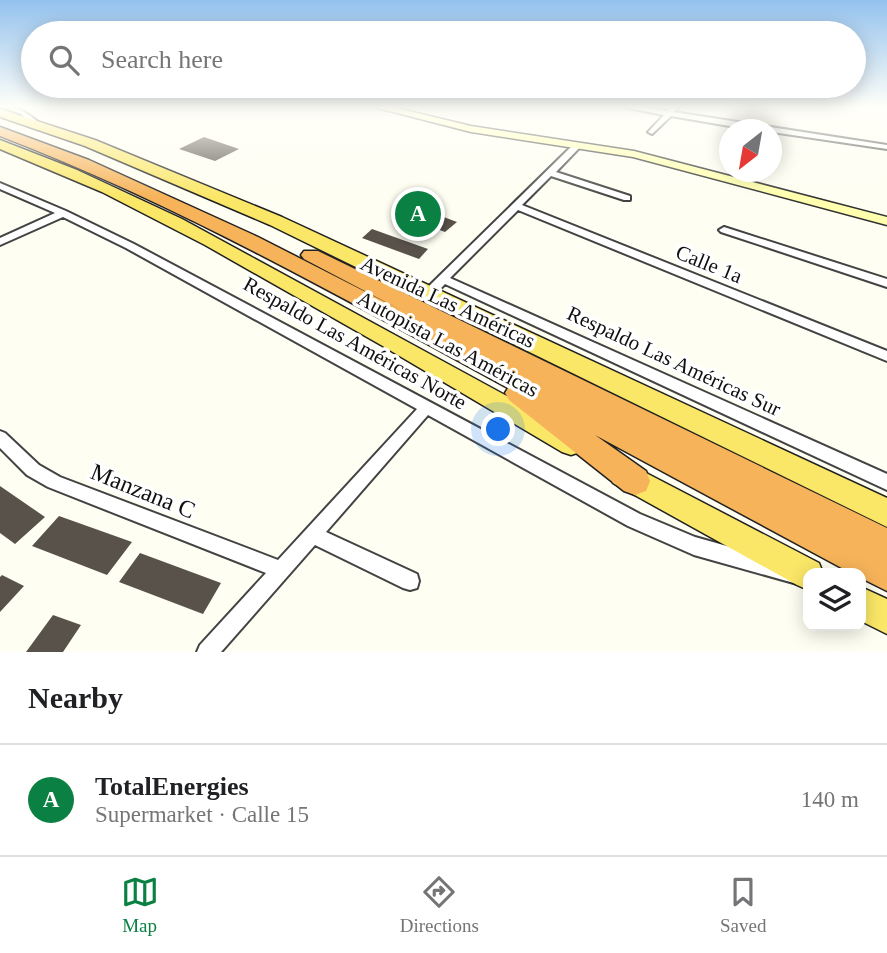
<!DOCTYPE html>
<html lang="en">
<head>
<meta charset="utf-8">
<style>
	:root { --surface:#fff; --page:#f2f2f2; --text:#202124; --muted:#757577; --line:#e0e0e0; --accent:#0b8043 }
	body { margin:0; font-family:"Times New Roman",serif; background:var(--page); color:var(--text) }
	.controls { position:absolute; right:21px; bottom:21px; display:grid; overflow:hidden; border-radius:14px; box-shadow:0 4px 18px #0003 }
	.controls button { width:63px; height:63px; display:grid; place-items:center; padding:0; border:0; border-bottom:2px solid var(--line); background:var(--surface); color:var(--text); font:35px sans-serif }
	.compass { position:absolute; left:719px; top:119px; width:63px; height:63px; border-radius:50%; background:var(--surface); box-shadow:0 4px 18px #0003; rotate:211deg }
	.you { position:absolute; left:499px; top:430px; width:24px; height:24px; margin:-18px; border:5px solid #fff; border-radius:50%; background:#1a73e8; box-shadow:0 0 0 10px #1a73e833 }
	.badge { display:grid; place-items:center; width:46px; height:46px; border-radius:50%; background:var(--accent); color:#fff; font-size:23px; font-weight:700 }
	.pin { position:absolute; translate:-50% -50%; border:4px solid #fff; box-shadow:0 2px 7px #0006 }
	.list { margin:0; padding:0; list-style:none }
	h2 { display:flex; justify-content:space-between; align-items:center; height:91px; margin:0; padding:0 28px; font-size:30px }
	h2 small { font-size:23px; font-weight:400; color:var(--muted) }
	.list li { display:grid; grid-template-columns:46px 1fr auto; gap:21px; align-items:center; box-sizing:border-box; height:112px; padding:0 28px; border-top:2px solid var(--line) }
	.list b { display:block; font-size:26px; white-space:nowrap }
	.list p { margin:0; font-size:23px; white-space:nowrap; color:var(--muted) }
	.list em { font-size:23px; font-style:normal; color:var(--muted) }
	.icon { flex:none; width:38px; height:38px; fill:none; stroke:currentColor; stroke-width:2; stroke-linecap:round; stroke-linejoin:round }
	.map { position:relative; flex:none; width:887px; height:652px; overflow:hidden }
	.search { position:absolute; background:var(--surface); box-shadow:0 4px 18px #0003; left:21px; right:21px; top:21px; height:77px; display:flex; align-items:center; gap:18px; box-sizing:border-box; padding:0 24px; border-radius:38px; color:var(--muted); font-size:26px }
	.sheet { height:203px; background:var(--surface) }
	nav { display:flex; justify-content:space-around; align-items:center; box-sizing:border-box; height:98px; border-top:2px solid var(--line); background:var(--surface); font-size:19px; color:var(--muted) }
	nav a { display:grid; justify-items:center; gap:4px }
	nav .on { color:var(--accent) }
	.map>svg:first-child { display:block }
</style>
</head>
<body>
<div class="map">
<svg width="887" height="652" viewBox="0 0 887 652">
	<rect width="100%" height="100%" fill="#fffef2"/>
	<path fill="#59524b" d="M204 137 239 149 215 161 179 149Z
		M415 206 433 213 457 222 445 232 403 216Z
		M372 229 428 249 419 259 362 238Z
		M0 486 45 517 15 544 0 533Z
		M59 516 132 542 107 575 32 546Z
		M140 553 221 583 203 614 119 582Z
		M2 575 24 586 0 612V577Z
		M53 615 81 625 63 652H26Z"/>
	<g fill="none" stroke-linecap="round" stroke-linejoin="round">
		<g stroke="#434343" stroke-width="4">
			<path id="minor" d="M1 106C17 106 28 113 40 124L33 126 21 114Z
				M618 106H635L667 111 672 106H679L674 112 887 145V149L772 132V130H753L671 116 652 134 648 132 664 115Z
				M574 144 581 146 556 172 630 196V200H624L551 176 522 205 887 351V361L518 210 450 278 887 474V490L445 284 433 296H425L423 293 425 290Z
				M0 183 66 211 134 244 640 514 695 537 808 569 815 573H808V587L694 555 628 526 428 415 326 532 417 574 419 581 417 588 410 590 403 588 315 545 221 652H197L200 645 266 573 48 487 27 475 0 448V431L5 433 39 465 60 477 278 560 417 409 126 248 63 217 0 245V238L55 213 0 189Z
				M724 227 887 279V287L721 232 719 230Z"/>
		</g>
		<g stroke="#323232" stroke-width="3">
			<path id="secondary" d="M370 106H388L471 126 634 151 887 217V225L633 157 471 132Z"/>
		</g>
		<g stroke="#212121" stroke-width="3">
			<path id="primary" d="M0 109 95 140 282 217 887 498V527L270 225 85 146 0 117Z
				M0 140 77 170 182 219 580 436 584 444 580 452 571 455 562 452 381 345 205 245 102 192 0 149Z
				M623 461 819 563 823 573H808V590L797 585 613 483 609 474 613 465Z
				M861 587 887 599V634L861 621Z"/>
		</g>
		<g stroke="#212121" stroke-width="3">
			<path id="motorway" d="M0 127 89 160 258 237 401 310 304 259 301 255 304 251H318L887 528V591L861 578V573H851L595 435 646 471 650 481 646 491 635 495 624 491 509 400 505 393 508 388C341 297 177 204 0 136Z"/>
		</g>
		<use href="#minor" fill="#fff" fill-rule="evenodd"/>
		<use href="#secondary" fill="#ffffad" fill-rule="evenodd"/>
		<use href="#primary" fill="#fae767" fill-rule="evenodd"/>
		<use href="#motorway" fill="#f6b359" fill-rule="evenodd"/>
	</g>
	<linearGradient id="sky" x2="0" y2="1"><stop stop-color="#94c2ee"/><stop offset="0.54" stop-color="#fffff9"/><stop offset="1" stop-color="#fffff9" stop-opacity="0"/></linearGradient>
	<rect width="887" height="198" fill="url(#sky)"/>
	<g text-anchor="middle" stroke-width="7" stroke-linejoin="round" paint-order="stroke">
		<g font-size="21" fill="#101010" stroke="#fff">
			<text transform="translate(709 264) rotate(22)" y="7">Calle 1a</text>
			<text transform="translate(448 302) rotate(25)" y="7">Avenida Las Américas</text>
			<text transform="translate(355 343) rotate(29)" y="7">Respaldo Las Américas Norte</text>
			<text transform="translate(448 344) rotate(28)" y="7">Autopista Las Américas</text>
			<text transform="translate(674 361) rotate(25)" y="7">Respaldo Las Américas Sur</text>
		</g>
		<g font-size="24" fill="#101010" stroke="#fff">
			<text transform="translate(143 491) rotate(22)" y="8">Manzana C</text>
		</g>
	</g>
</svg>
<div class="controls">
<button><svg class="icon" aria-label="layers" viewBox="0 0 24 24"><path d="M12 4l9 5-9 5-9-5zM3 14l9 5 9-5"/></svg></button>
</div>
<svg class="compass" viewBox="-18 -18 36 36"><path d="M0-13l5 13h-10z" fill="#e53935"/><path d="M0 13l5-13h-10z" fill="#757577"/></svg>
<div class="you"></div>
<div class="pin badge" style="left:418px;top:214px">A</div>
<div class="search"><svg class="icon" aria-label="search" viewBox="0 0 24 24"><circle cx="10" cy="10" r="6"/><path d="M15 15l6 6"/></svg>Search here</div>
</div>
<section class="sheet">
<h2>Nearby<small></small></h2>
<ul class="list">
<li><span class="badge">A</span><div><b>TotalEnergies</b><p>Supermarket · Calle 15</p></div><em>140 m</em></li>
</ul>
</section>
<nav>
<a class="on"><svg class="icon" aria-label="map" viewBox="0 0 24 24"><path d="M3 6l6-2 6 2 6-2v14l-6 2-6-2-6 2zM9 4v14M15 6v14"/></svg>Map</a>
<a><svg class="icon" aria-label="directions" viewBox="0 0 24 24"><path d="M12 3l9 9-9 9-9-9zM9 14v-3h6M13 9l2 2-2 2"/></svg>Directions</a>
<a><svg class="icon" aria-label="saved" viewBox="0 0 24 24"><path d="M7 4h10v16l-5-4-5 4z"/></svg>Saved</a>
</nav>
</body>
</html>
